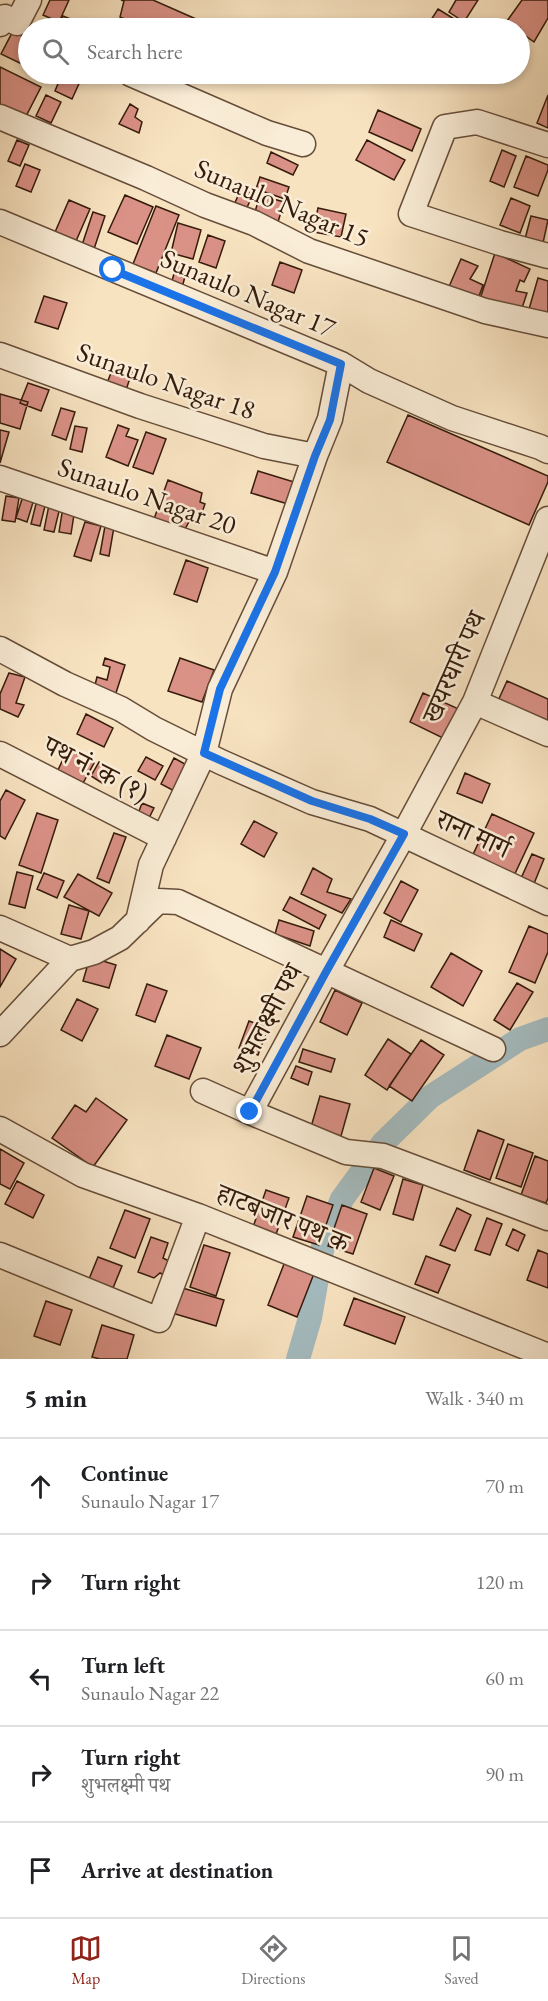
<!DOCTYPE html>
<html lang="en">
<head>
<meta charset="utf-8">
<style>
	:root { --surface:#fff; --page:#f2f2f2; --text:#202124; --muted:#757577; --line:#e0e0e0; --accent:#8f2418 }
	body { margin:0; font-family:"EB Garamond","Noto Serif Devanagari",serif; background:var(--page); color:var(--text) }
	.stop { position:absolute; width:18px; height:18px; margin:-14px; border:4px solid #1a73e8; border-radius:50%; background:#fff }
	.stop.end { background:#1a73e8; border-color:#fff; box-shadow:0 2px 6px #0008 }
	.list { margin:0; padding:0; list-style:none }
	h2 { display:flex; justify-content:space-between; align-items:center; height:78px; margin:0; padding:0 24px; font-size:26px }
	h2 small { font-size:20px; font-weight:400; color:var(--muted) }
	.list li { display:grid; grid-template-columns:39px 1fr auto; gap:18px; align-items:center; box-sizing:border-box; height:96px; padding:0 24px; border-top:2px solid var(--line) }
	.list b { display:block; font-size:22px; white-space:nowrap }
	.list p { margin:0; font-size:20px; white-space:nowrap; color:var(--muted) }
	.list em { font-size:20px; font-style:normal; color:var(--muted) }
	.icon { flex:none; width:33px; height:33px; fill:none; stroke:currentColor; stroke-width:2; stroke-linecap:round; stroke-linejoin:round }
	.map { position:relative; flex:none; width:548px; height:1359px; overflow:hidden }
	.search { position:absolute; background:var(--surface); box-shadow:0 3px 9px #0003; left:18px; right:18px; top:18px; height:66px; display:flex; align-items:center; gap:15px; box-sizing:border-box; padding:0 21px; border-radius:33px; color:var(--muted); font-size:22px }
	.sheet { height:558px; background:var(--surface) }
	nav { display:flex; justify-content:space-around; align-items:center; box-sizing:border-box; height:84px; border-top:2px solid var(--line); background:var(--surface); font-size:16px; color:var(--muted) }
	nav a { display:grid; justify-items:center; gap:3px }
	nav .on { color:var(--accent) }
	.map>svg:first-child { display:block }
</style>
</head>
<body>
<div class="map">
<svg width="548" height="1359" viewBox="0 0 548 1359">
	<rect width="100%" height="100%" fill="#f8e3c1"/>
	<filter id="stains"><feTurbulence type="fractalNoise" baseFrequency=".00333" numOctaves="4"/><feColorMatrix values="0 0 0 0 .2 0 0 0 0 .09 0 0 0 0 .02 0 0 0 .5 -.17"/></filter>
	<radialGradient id="worn" r=".72"><stop offset=".6" stop-color="#630" stop-opacity="0"/><stop offset="1" stop-color="#630" stop-opacity=".3"/></radialGradient>
	<g fill="none" stroke-linecap="round" stroke-linejoin="round">
		<path stroke="#a4bbbf" stroke-width="24" d="M298 1359 310 1318 322 1250 342 1199 383 1143 430 1097 520 1039 548 1029"/>
	</g>
	<path fill="#da9186" stroke="#351b0c" stroke-width="1.5" d="M50 0H69L59 22 43 15Z
		M121 0H153L196 19 192 28H146L120 17 124 1Z
		M456 0H478L464 22 449 12Z
		M522 0H548V18L534 42 520 32V28H515L507 21Z
		M438 9 459 22 455 28H438L429 23Z
		M63 16 93 28H58Z
		M12 33 23 36 22 45 28 47V67L1 54Z
		M0 67 41 87 23 122 0 110Z
		M62 74 83 75 72 99 55 91Z
		M154 74H190L182 92Z
		M46 95 61 102 51 123 36 116Z
		M548 95V128L537 123Z
		M130 104 138 109 135 117 142 122 139 133 119 124Z
		M378 110 421 129 412 151 369 132Z
		M17 140 29 145 20 166 8 161Z
		M367 140 405 160 394 180 356 160Z
		M502 150 516 156 504 187 490 181Z
		M271 152 298 165 293 175 267 163Z
		M526 156 548 165V170L538 196 514 187Z
		M25 164 40 170 31 192 16 186Z
		M260 177 289 187 285 199 256 189Z
		M241 189 253 194 245 212 233 207Z
		M125 195 153 207 137 244 108 232Z
		M260 195 284 202 278 222 254 215Z
		M511 198 530 206 520 233 500 225Z
		M69 200 90 209 73 248 52 239Z
		M156 206 179 215 156 273 133 264Z
		M318 208 346 214 341 237 313 232Z
		M93 212 105 216 93 252 81 248Z
		M531 216 548 220 543 243 525 239Z
		M178 223 201 230 193 259 171 253Z
		M208 235 225 241 216 268 199 262Z
		M495 253 530 269 524 282 520 280 516 291 527 293 521 311 480 299Z
		M461 259 478 266 470 279 483 285 478 299 448 289Z
		M280 262 302 270 294 293 272 285Z
		M177 263 188 266 181 291 170 288Z
		M538 278 548 281V323L527 316Z
		M44 296 67 303 58 329 35 322Z
		M115 363 133 369 126 390 107 383Z
		M28 383 49 390 41 411 20 403Z
		M0 394 28 402 20 429 0 423Z
		M61 408 75 412 66 440 52 435Z
		M408 415 548 476V482L529 525 387 462Z
		M118 425 129 429 126 436 138 440 128 466 106 457Z
		M75 426 87 428 82 452 70 449Z
		M0 430 9 432 0 463Z
		M146 432 166 439 153 474 133 467Z
		M258 471 294 482 288 504 251 493Z
		M168 480 202 493 200 502 205 504 199 521 191 518 185 529 154 519Z
		M6 496 19 498 15 522 2 520Z
		M23 496 34 499 27 522 16 518Z
		M37 500 46 502 40 526 31 524Z
		M49 505 60 507 54 532 44 530Z
		M63 507 75 508 71 534 59 532Z
		M85 522 101 526 91 561 74 556Z
		M105 526 114 527 109 556 100 554Z
		M186 560 208 568 197 602 174 594Z
		M105 658 125 665 114 699 93 693 97 677 107 680 110 667 103 665Z
		M180 658 214 670 202 702 168 691Z
		M9 673 25 677 16 703 24 705 18 717 0 709V694Z
		M507 681 548 699V722L497 703Z
		M423 693 461 710 447 740 410 722Z
		M86 714 113 728 104 747 77 734Z
		M68 749 94 763 82 785 57 772Z
		M146 757 163 766 155 780 138 771Z
		M174 758 192 768 178 793 161 784Z
		M99 762 113 771 105 785 91 776Z
		M465 773 490 784 482 803 457 793Z
		M6 790 25 800 5 839 0 836V801Z
		M142 803 154 808 149 818 138 814Z
		M37 813 58 820 41 873 19 865Z
		M492 814 534 833 512 880 470 861Z
		M254 821 277 833 264 857 241 844Z
		M114 833 126 837 109 883 97 878Z
		M532 854 544 859 531 891 518 885Z
		M313 868 332 879 327 892 351 899 342 913 301 894Z
		M17 872 33 876 25 908 9 904Z
		M44 873 64 881 57 898 37 889Z
		M78 874 112 893 99 916 64 897Z
		M401 881 418 890 401 922 384 913Z
		M290 897 326 915 319 929 283 910Z
		M69 905 89 911 81 939 61 934Z
		M279 920 314 931 310 946 275 934Z
		M391 920 422 934 414 951 384 937Z
		M529 926 548 934V952L535 983 509 972Z
		M0 949 16 959 0 987Z
		M451 953 482 971 463 1006 431 987Z
		M90 957 116 965 109 988 83 981Z
		M517 983 533 992 510 1030 494 1020Z
		M147 984 167 991 155 1022 136 1015Z
		M335 990 362 1003 347 1035 320 1022Z
		M77 999 98 1009 82 1041 61 1030Z
		M249 1021 268 1028 258 1055 239 1048Z
		M167 1035 201 1048 189 1079 155 1066Z
		M388 1039 411 1054 387 1090 365 1075Z
		M421 1040 444 1055 412 1101 389 1086Z
		M303 1049 335 1059 331 1072 299 1062Z
		M296 1066 312 1072 308 1085 291 1078Z
		M320 1096 350 1104 341 1136 311 1127Z
		M96 1098 127 1120 93 1167 52 1138 75 1105 86 1112Z
		M478 1130 504 1140 490 1180 464 1170Z
		M508 1144 533 1153 521 1187 496 1178Z
		M0 1149 24 1163 10 1189 0 1184Z
		M535 1156 548 1161V1198L546 1203 521 1195Z
		M374 1168 394 1176 380 1210 361 1202Z
		M403 1179 423 1185 413 1220 393 1214Z
		M17 1181 44 1195 33 1218 5 1204Z
		M266 1190 289 1198 275 1237 252 1230Z
		M307 1196 333 1205 319 1245 293 1237Z
		M342 1205 367 1214 353 1254 328 1246Z
		M457 1208 471 1215 455 1251 440 1245Z
		M125 1210 150 1219 135 1258 110 1248Z
		M487 1218 502 1224 490 1255 475 1250Z
		M513 1229 525 1235 518 1251 506 1245Z
		M151 1237 168 1243 163 1258 169 1261 164 1275 160 1273 154 1278 138 1272Z
		M204 1245 230 1253 216 1296 190 1287Z
		M538 1250 548 1254V1288L527 1280Z
		M426 1256 450 1265 438 1293 415 1284Z
		M98 1257 122 1266 113 1288 89 1279Z
		M286 1259 315 1271 297 1317 268 1305Z
		M179 1287 224 1300 216 1326 172 1313Z
		M354 1298 405 1317 395 1344 344 1325Z
		M46 1301 72 1310 60 1345 34 1336Z
		M102 1325 134 1335 127 1359H100L92 1357Z"/>
	<g fill="none" stroke-linecap="round" stroke-linejoin="round">
		<g stroke="#664d39" stroke-width="27">
			<path id="minor" d="M0 24 5 17 17 23 29 0
				M131 74 267 133 303 144
				M0 117 146 178 205 205 254 223 309 251 485 311 548 325
				M548 145 477 122 445 127 411 214 500 243 548 256
				M0 222 341 364 369 381 452 418 540 447 548 451
				M0 355 140 406 264 446 315 456
				M0 478 275 572
				M548 519 475 702 404 834 326 972 250 1112 346 1152 383 1156 548 1218
				M0 649 65 684 121 709 154 729 221 762 312 802 370 819 548 903
				M475 702 548 734
				M0 754 164 838
				M138 921 151 865 204 753 220 689 275 572 315 456 330 419 341 364
				M0 928 70 959
				M70 959 94 952 120 938 158 901 178 902 493 1049
				M0 1034 70 959
				M203 1091 250 1112
				M0 1129 83 1175 198 1216 548 1356
				M0 1255 159 1320 198 1216"/>
		</g>
		<use href="#minor" stroke="#faedd7" stroke-width="24"/>
	</g>
	<g fill="none" stroke-linecap="round" stroke-linejoin="round">
		<path stroke="#1a73e8" stroke-width="8" d="M113 270 341 364 330 420 315 456 275 572 220 689 204 753 312 801 370 819 404 834 326 972 250 1112"/>
	</g>
	<g text-anchor="middle" stroke-width="5" stroke-linejoin="round" paint-order="stroke">
		<g font-size="27" fill="#351b0c" stroke="#faedd7">
			<text transform="translate(282 203) rotate(23)" y="9">Sunaulo Nagar 15</text>
			<text transform="translate(248 293) rotate(23)" y="9">Sunaulo Nagar 17</text>
			<text transform="translate(166 381) rotate(19)" y="9">Sunaulo Nagar 18</text>
			<text transform="translate(147 496) rotate(19)" y="9">Sunaulo Nagar 20</text>
			<text transform="translate(454 667) rotate(-66)" y="9">खयरघारी पथ</text>
			<text transform="translate(96 769) rotate(27)" y="9">पथ नं. क (१)</text>
			<text transform="translate(473 834) rotate(25)" y="9">राना मार्ग</text>
			<text transform="translate(267 1019) rotate(-62)" y="9">शुभलक्ष्मी पथ</text>
			<text transform="translate(283 1218) rotate(22)" y="9">हाटबजार पथ क</text>
		</g>
	</g>
	<rect width="100%" height="100%" filter="url(#stains)"/>
	<rect width="100%" height="100%" fill="url(#worn)"/>
</svg>
<div class="stop" style="left:113px;top:270px"></div>
<div class="stop end" style="left:250px;top:1112px"></div>
<div class="search"><svg class="icon" aria-label="search" viewBox="0 0 24 24"><circle cx="10" cy="10" r="6"/><path d="M15 15l6 6"/></svg>Search here</div>
</div>
<section class="sheet">
<h2>5 min<small>Walk · 340 m</small></h2>
<ul class="list">
<li><svg class="icon" aria-label="ahead" viewBox="0 0 24 24"><path d="M12 20V5M6 11l6-6 6 6"/></svg><div><b>Continue</b><p>Sunaulo Nagar 17</p></div><em>70 m</em></li>
<li><svg class="icon" aria-label="right" viewBox="0 0 24 24"><path d="M7 20v-9h11M14 6l5 5-5 5"/></svg><div><b>Turn right</b></div><em>120 m</em></li>
<li><svg class="icon" aria-label="left" viewBox="0 0 24 24"><path d="M17 20v-9H6M10 6l-5 5 5 5"/></svg><div><b>Turn left</b><p>Sunaulo Nagar 22</p></div><em>60 m</em></li>
<li><svg class="icon" aria-label="right" viewBox="0 0 24 24"><path d="M7 20v-9h11M14 6l5 5-5 5"/></svg><div><b>Turn right</b><p>शुभलक्ष्मी पथ</p></div><em>90 m</em></li>
<li><svg class="icon" aria-label="arrive" viewBox="0 0 24 24"><path d="M6 21V4h12l-3 4 3 4H6"/></svg><div><b>Arrive at destination</b></div></li>
</ul>
</section>
<nav>
<a class="on"><svg class="icon" aria-label="map" viewBox="0 0 24 24"><path d="M3 6l6-2 6 2 6-2v14l-6 2-6-2-6 2zM9 4v14M15 6v14"/></svg>Map</a>
<a><svg class="icon" aria-label="directions" viewBox="0 0 24 24"><path d="M12 3l9 9-9 9-9-9zM9 14v-3h6M13 9l2 2-2 2"/></svg>Directions</a>
<a><svg class="icon" aria-label="saved" viewBox="0 0 24 24"><path d="M7 4h10v16l-5-4-5 4z"/></svg>Saved</a>
</nav>
</body>
</html>
